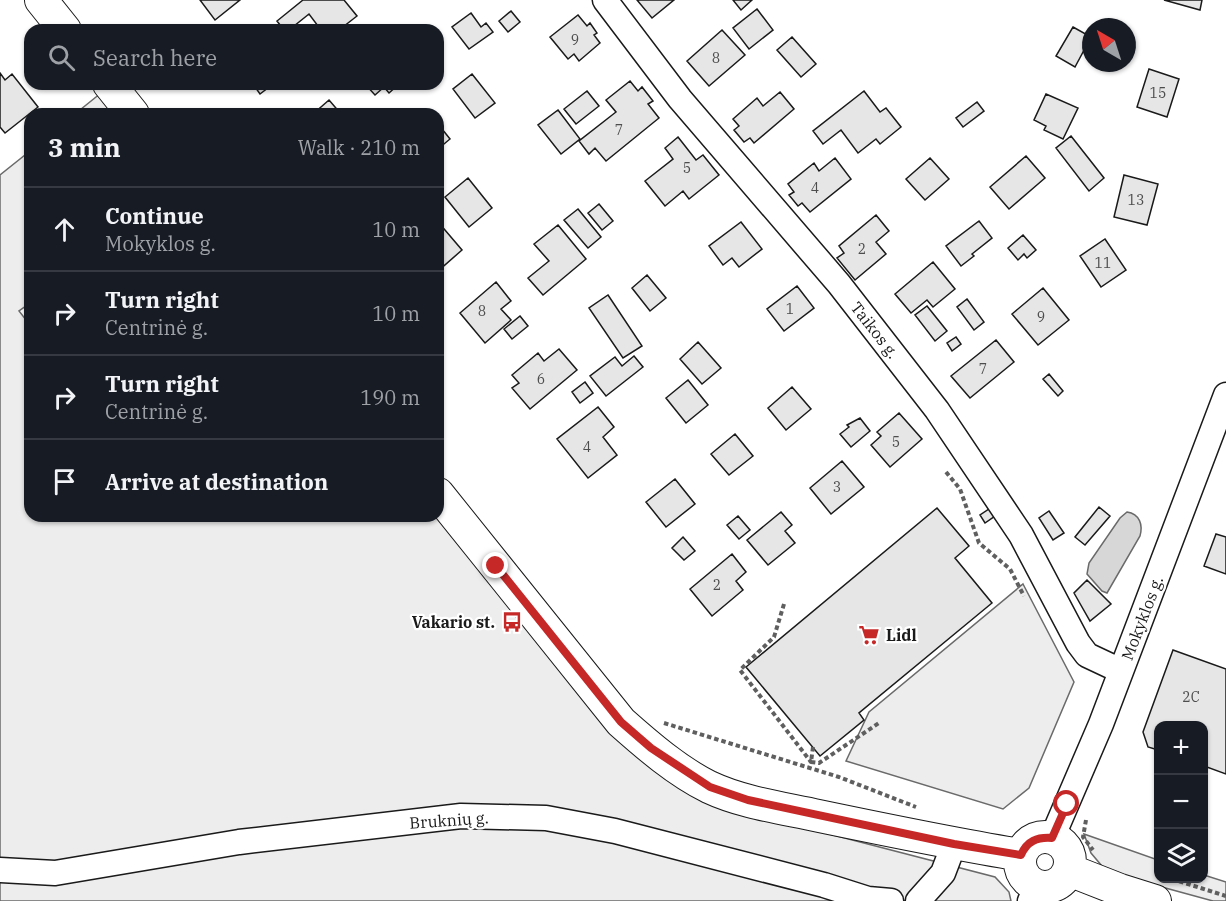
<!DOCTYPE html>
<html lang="en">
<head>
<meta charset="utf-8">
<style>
	:root { --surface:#171b24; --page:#242831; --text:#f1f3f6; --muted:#9ea1a6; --line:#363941 }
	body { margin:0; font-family:"IBM Plex Serif",serif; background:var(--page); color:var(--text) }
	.controls { position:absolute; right:18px; bottom:18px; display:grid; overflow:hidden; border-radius:12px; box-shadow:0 2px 4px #0004 }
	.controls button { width:54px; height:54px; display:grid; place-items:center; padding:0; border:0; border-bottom:2px solid var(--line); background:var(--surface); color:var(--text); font:30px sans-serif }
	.compass { position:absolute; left:1082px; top:18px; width:54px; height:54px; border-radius:50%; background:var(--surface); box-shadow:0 2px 4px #0004; rotate:321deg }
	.stop { position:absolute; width:18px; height:18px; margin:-14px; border:4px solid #c62828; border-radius:50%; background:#fff }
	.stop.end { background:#c62828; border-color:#fff; box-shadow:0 2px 6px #0008 }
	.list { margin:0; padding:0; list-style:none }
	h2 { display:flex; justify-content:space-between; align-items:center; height:78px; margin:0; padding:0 24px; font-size:26px }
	h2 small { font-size:20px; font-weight:400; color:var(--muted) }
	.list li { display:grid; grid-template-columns:39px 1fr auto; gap:18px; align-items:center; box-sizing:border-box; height:84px; padding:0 24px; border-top:2px solid var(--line) }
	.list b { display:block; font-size:22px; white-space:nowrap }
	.list p { margin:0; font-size:20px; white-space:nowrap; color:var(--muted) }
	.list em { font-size:20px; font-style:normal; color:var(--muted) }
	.icon { flex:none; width:33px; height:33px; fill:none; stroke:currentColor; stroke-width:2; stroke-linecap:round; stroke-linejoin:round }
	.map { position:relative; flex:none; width:1226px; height:901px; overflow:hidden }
	.search { position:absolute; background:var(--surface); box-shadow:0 2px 4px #0004; left:24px; top:24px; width:420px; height:66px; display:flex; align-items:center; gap:15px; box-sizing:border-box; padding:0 21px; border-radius:18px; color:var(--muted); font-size:22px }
	.panel { position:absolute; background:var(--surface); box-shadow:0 2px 4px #0004; left:24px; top:108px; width:420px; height:414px; border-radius:18px }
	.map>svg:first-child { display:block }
</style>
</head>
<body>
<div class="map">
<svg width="1226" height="901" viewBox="0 0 1226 901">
	<rect width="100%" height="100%" fill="#fff"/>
	<path fill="#ededed" stroke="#6a6a6a" stroke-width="1.5" d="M101 93 118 114H75Z
		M30 151V303L19 311 30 325V516H438L606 726 639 758 675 782 783 822 995 877 1009 892 1011 901H0V175Z
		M1023 584 1074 682 1029 788 1003 809 846 761 869 712Z
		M1084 834 1158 860V878H1204V875L1226 882V901H1213L1107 872 1091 853Z"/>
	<path fill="#d7d7d7" stroke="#6a6a6a" stroke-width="1.5" d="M1127 512C1140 514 1143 525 1140 536L1107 593 1102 591 1087 574 1089 563 1120 518Z"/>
	<path fill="#e6e6e6" stroke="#1a1a1a" stroke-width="1.5" d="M200 0H240L215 20Z
		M303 0H344L357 16 339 30H321L309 14 289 30H284L277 21Z
		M637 0H674L652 18Z
		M733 0H752L741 10Z
		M1164 0H1202L1200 10Z
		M757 9 773 30 749 49 733 28Z
		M511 11 520 22 508 32 499 21Z
		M471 13 481 27 486 23 493 32 469 49 452 27Z
		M578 15 587 26 590 23 597 33 594 35 600 43 579 61 574 54 568 59 550 37Z
		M1073 27 1091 37 1075 67 1056 56Z
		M722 30 745 55 709 86 687 61Z
		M792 37 816 64 801 77 777 50Z
		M1149 69 1179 79 1167 117 1137 107Z
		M0 73 5 80 12 74 38 107 5 133 0 127Z
		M472 74 495 103 475 118 453 89Z
		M630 81 638 91 642 87 653 101 648 104 659 118 606 161 595 148 589 154 579 141 616 112 606 100Z
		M253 84H273L260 94Z
		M365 84H399L389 93 384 87 375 95Z
		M587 91 599 106 576 124 564 109Z
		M864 91 880 112 886 108 901 127 880 144 876 139 858 153 841 130 823 144 813 131Z
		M780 92 794 109 754 143 750 138 744 142 734 130 739 126 733 119 757 98 763 106Z
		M1046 94 1078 108 1063 139 1044 130 1046 126 1034 120Z
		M329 100 341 114H313Z
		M977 102 984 111 963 127 956 118Z
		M558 110 580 139 561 154 538 125Z
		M438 124 450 139 438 149Z
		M1071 136 1104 178 1089 191 1056 148Z
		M678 137 696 160 703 155 719 175 689 199 683 191 665 206 645 181 673 159 665 148Z
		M1026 156 1045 178 1009 209 990 187Z
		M835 158 851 179 810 212 802 203 798 206 789 195 794 192 788 184 814 163 819 171Z
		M930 158 949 179 925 200 906 179Z
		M1124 175 1158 184 1147 225 1114 217Z
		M468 178 492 208 469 227 445 197Z
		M599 204 613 221 602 230 588 213Z
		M578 209 601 237 588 248 564 220Z
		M876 215 889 231 876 242 886 254 855 280 837 258 844 253 839 246Z
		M979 221 992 238 972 254 974 256 961 266 946 246Z
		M741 222 762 249 739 267 732 258 723 265 709 246Z
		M439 223 462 250 438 271V224Z
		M558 225 586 259 543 295 528 278 549 261 534 244Z
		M1023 235 1036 250 1027 258 1024 254 1018 260 1008 248Z
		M1105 239 1126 270 1101 287 1080 256Z
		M933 262 955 289 933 307 927 300 911 313 895 294Z
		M647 275 666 298 650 311 632 288Z
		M496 282 511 301 501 309 511 320 485 343 460 313Z
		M797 286 814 308 784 331 767 309Z
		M1043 288 1069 320 1038 345 1012 314Z
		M608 295 642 346 623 358 589 308Z
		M967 299 984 322 974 330 957 307Z
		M927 306 947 331 935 341 915 315Z
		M520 316 528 326 512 339 504 329Z
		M956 337 961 344 952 351 947 343Z
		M996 340 1014 362 970 398 951 376Z
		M698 342 721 368 702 384 680 359Z
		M559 349 577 370 530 409 512 388 519 383 512 375 538 353 544 361Z
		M634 356 643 367 606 396 590 376 615 357 622 366Z
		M1049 374 1063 391 1058 396 1043 379Z
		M688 380 708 405 686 423 666 398Z
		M585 382 593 393 580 403 572 392Z
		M792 387 811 409 786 430 768 408Z
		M598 407 614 427 603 437 617 455 588 478 557 439Z
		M899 413 922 439 890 467 871 445 881 436 877 432Z
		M860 418 870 431 851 447 840 434 849 427 847 425Z
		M735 434 753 456 729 475 711 454Z
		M842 461 864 487 831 514 810 488Z
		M675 479 695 504 666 527 646 502Z
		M1099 507 1110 516 1085 545 1075 537Z
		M937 508 969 546 955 558 992 603 859 713 864 720 820 756 746 667Z
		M989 509 995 516 985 523 980 515Z
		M1049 511 1064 533 1053 540 1039 518Z
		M781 512 792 525 785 531 795 543 768 565 747 540Z
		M738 516 750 530 739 539 727 525Z
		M1216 534 1226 537V574L1204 566Z
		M683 537 695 551 684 560 672 548Z
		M732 554 746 572 736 581 743 590 712 616 690 589Z
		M1087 580 1111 604 1090 621 1074 593Z
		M1173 650 1226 669V774L1204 766V726H1158V750L1148 747 1143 732Z"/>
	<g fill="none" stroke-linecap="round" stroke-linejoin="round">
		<g stroke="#1a1a1a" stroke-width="27">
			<path id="minor" d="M605 0 680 99 839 284 937 410 1021 535 1078 643 1087 655 1121 671
				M1052 838 1101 724 1226 395
				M0 870 55 873 239 842 461 816 546 818 615 831 824 885 868 899 891 901
				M918 901 943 873 954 844
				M1030 901 1037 886"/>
		</g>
		<g stroke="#1a1a1a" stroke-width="34">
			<path id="major" d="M41 0 65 30
				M109 84 133 114
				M438 494 621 722C648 746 677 771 709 787 743 803 783 808 819 816 886 830 953 844 1021 855
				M1020 862a25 25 0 1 1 50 0a25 25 0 1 1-50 0Z
				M1069 870 1120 890 1155 901"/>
		</g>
		<path stroke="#5f5f5f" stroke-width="4" stroke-dasharray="4.5 3" stroke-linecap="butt" d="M946 472 960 489 979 543 1010 569 1024 596
			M784 604 774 637 740 670 811 762 809 768
			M664 723 839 777 916 807
			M813 747 811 762 819 763 879 723
			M1086 820 1083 837 1093 850
			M1172 879 1226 896"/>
		<use href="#minor" stroke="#fff" stroke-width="24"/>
		<use href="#major" stroke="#fff" stroke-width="32"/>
	</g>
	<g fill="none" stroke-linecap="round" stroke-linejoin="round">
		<path stroke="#c62828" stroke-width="8" d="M496 566 621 722 651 748 710 787 748 800 954 844 1021 855C1027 841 1037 837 1052 838L1067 804"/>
	</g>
	<defs>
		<g id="bus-bare" transform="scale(1.62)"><path d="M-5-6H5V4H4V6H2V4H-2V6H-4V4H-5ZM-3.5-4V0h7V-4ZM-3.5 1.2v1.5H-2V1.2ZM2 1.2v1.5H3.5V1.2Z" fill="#c62828" stroke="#fff" stroke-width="2.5" paint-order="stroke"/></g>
		<g id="supermarket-bare" transform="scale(1.62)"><path d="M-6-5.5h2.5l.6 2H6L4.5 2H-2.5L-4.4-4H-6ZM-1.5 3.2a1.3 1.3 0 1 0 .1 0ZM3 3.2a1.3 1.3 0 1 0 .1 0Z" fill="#c62828" stroke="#fff" stroke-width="2.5" paint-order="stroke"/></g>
	</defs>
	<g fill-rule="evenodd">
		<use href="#bus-bare" x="512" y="622"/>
		<use href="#supermarket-bare" x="869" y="635"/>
	</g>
	<g text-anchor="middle" stroke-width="4.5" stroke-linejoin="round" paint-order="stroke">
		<g font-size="14" fill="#4d4d4d">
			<text x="575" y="45">9</text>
			<text x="716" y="63">8</text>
			<text x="1158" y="98">15</text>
			<text x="619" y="135">7</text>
			<text x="687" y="173">5</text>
			<text x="815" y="193">4</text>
			<text x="1136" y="205">13</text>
			<text x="862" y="254">2</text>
			<text x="1103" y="268">11</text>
			<text x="790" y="314">1</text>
			<text x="482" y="316">8</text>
			<text x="1041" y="322">9</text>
			<text x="983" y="374">7</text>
			<text x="541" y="384">6</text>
			<text x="896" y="447">5</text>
			<text x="587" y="452">4</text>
			<text x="837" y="492">3</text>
			<text x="717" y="590">2</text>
			<text x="1191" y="702">2C</text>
		</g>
		<g font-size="16" fill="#1a1a1a" stroke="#fff">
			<text transform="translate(875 330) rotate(52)" y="6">Taikos g.</text>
			<text transform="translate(1142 618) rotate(-69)" y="6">Mokyklos g.</text>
			<text transform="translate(449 820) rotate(-4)" y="6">Bruknių g.</text>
		</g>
		<g font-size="16" font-weight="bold" fill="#1a1a1a" stroke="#fff" text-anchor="end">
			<text x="495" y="628">Vakario st.</text>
			<text x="886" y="641" text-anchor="start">Lidl</text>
		</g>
	</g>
</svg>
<div class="controls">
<button>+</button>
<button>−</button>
<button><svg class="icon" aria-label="layers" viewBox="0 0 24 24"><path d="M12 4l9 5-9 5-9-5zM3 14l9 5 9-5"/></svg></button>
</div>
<svg class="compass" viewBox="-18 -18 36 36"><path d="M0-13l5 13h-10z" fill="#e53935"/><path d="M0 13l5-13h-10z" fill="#9ea1a6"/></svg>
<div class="stop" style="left:1067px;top:804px"></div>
<div class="stop end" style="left:496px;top:566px"></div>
<div class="search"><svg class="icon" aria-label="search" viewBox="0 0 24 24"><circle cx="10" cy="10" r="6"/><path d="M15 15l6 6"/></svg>Search here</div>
<section class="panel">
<h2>3 min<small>Walk · 210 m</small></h2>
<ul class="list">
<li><svg class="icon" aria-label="ahead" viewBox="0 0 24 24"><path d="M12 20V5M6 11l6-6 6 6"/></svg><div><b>Continue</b><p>Mokyklos g.</p></div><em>10 m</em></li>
<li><svg class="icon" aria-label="right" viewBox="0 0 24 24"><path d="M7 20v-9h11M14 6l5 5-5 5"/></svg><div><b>Turn right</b><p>Centrinė g.</p></div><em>10 m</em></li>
<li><svg class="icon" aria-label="right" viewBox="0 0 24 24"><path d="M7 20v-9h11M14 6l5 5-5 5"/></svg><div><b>Turn right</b><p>Centrinė g.</p></div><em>190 m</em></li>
<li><svg class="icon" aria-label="arrive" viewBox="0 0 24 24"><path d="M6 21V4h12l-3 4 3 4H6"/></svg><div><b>Arrive at destination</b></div></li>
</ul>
</section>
</div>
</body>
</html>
